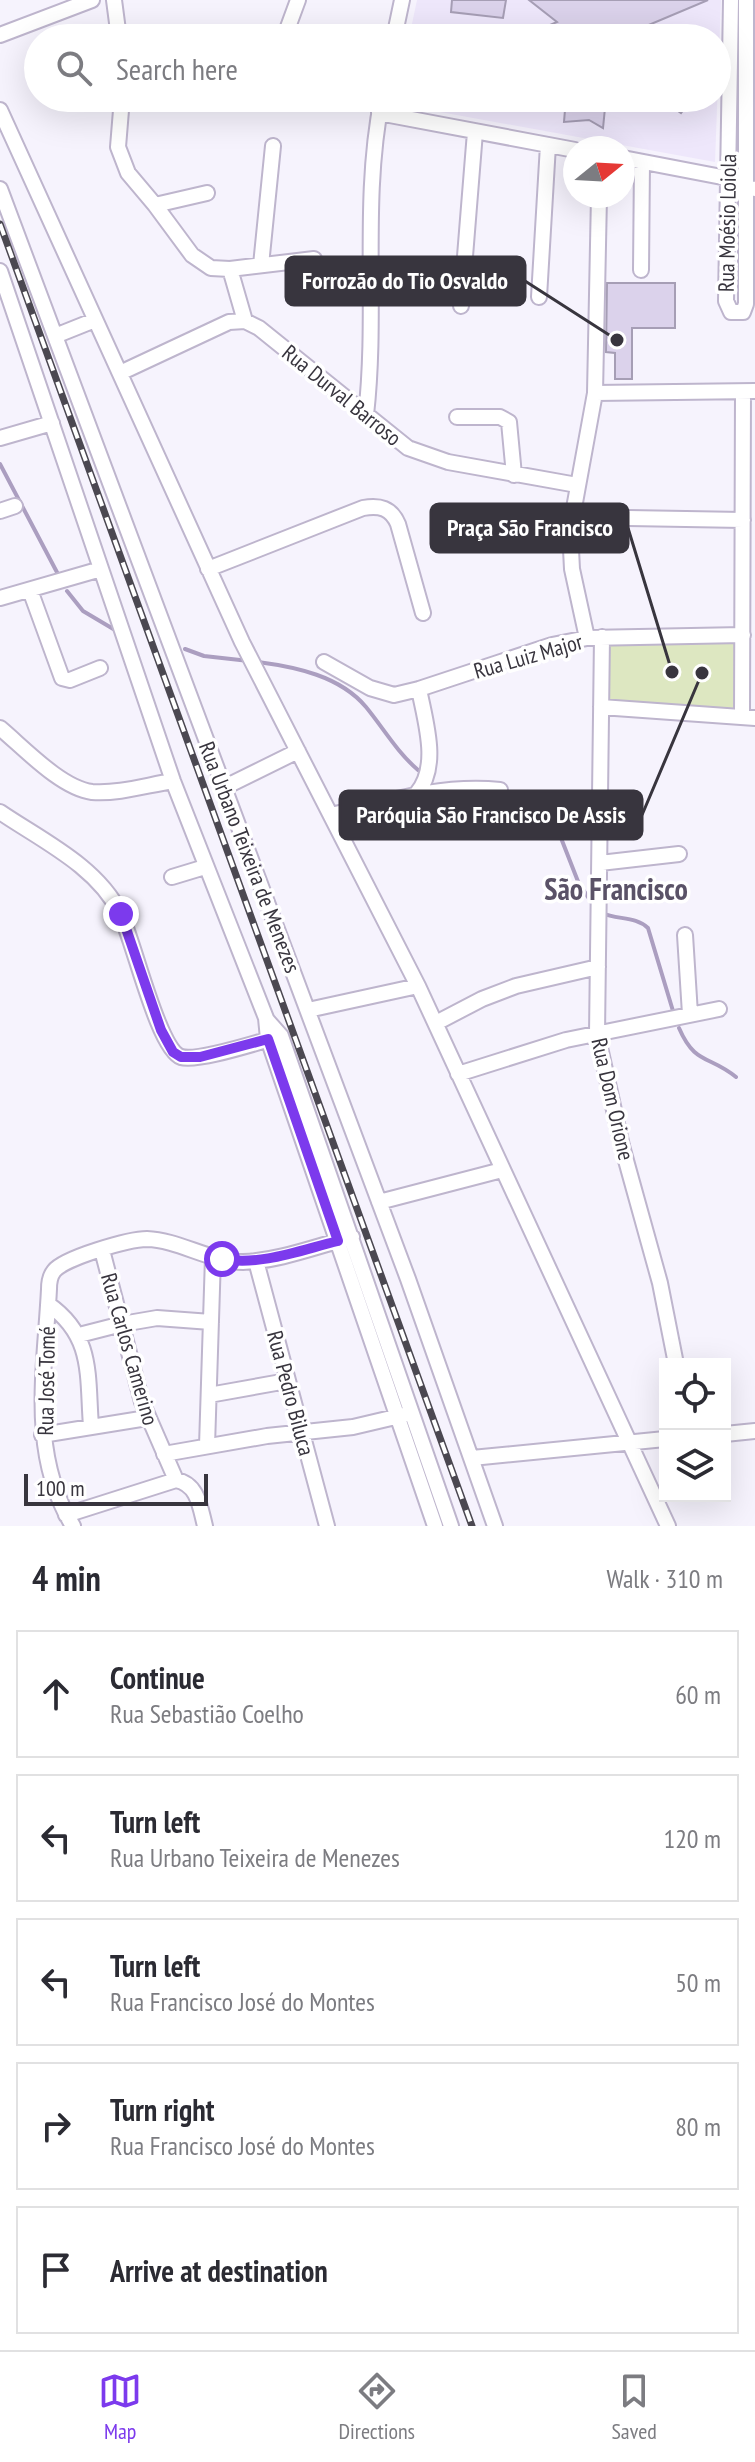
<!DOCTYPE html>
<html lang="en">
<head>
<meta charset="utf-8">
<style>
	:root { --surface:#fff; --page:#f2f2f3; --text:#2b2b33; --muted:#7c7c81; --line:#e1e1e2; --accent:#7c3aed }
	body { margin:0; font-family:"PT Sans Narrow",sans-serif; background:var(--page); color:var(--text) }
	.controls { position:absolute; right:24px; bottom:24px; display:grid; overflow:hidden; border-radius:0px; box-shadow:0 8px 32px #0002 }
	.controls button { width:72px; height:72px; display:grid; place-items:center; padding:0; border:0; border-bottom:2px solid var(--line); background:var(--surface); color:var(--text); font:40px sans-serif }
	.compass { position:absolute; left:563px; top:136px; width:72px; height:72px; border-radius:50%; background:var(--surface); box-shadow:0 8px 32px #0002; rotate:72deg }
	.scale { position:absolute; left:24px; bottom:20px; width:184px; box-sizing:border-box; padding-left:8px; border:4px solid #38353e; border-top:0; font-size:22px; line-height:28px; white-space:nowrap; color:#38353e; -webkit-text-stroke:6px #fff; paint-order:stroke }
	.stop { position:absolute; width:24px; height:24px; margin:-18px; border:6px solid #7c3aed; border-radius:50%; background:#fff }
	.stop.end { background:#7c3aed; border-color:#fff; box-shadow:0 2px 8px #0008 }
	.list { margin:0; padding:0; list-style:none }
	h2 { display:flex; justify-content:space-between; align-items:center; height:104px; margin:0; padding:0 32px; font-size:34px }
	h2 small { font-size:26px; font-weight:400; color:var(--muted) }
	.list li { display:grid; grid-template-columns:52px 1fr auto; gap:24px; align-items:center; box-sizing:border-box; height:128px; margin:0 16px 16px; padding:0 16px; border:2px solid var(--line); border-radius:0px }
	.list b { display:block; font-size:30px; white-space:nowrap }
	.list p { margin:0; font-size:26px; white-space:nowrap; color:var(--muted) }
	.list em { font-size:26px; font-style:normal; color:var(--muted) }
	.icon { flex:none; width:44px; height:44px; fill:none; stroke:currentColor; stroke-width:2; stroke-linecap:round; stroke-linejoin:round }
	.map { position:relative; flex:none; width:755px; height:1526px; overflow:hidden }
	.search { position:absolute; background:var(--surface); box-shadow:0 8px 32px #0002; left:24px; right:24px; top:24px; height:88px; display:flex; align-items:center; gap:20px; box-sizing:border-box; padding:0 28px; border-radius:44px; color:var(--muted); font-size:30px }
	.sheet { height:824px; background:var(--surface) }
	nav { display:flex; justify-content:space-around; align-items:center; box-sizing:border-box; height:112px; border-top:2px solid var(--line); background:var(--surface); font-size:22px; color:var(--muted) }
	nav a { display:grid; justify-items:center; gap:4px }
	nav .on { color:var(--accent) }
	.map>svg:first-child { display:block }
</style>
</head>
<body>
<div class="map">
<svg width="755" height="1526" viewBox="0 0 755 1526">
	<rect width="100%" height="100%" fill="#f6f3fd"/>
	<path fill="#eee7fb" d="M417 0H721L715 162 396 104 397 98H717V38H409Z"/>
	<path fill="#dde7c1" d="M743 635 742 716 601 707 602 637Z"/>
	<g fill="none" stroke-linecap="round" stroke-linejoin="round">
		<path stroke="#ab9ec0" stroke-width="4" d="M0 464 60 578
			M67 591 83 611 115 630
			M185 649 204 656 249 661
			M258 662C296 667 340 676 366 707 384 729 397 752 418 770
			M501 797 529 807 552 823 561 838 579 884 595 907
			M602 913C617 920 636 916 648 928L673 1011
			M679 1028C695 1065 709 1055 736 1077"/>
	</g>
	<path fill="#dbd2eb" stroke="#a69eb5" stroke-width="2" d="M452 0H506L503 18 451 12Z
		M529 0H708L632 32 641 38H520L557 22Z
		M566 98H606L603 128 589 120 564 122Z
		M660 98H692L681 113Z
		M607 283H675V328H632V379H615V353L606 352Z"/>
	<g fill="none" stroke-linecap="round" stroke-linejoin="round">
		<g stroke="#beb5cd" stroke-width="18">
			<path id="minor" d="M114 0 119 38
				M731 0 726 301 731 312H743L746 304V0
				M0 35 92 0
				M284 38 298 0
				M394 38 402 0
				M122 98 118 147 128 173 155 205 192 255 211 268 230 269 245 321
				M0 110 242 642 418 986 668 1526
				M379 113 575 150
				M623 158 727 178 745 187 755 189
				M0 189 408 1279 495 1526
				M155 205 207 193
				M261 265 273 146
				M230 269 314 259
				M641 270 642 162
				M0 271 173 781 266 1018 268 1039 435 1526
				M539 297 548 145
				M461 306 475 132
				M55 336 95 320
				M120 373 229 322 245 321 259 328 408 448 448 462 577 485
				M595 393 755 391
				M366 415C378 309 361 203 382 98
				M457 417H500L509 422 514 475
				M0 438 52 423
				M0 511 15 506
				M571 517 743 520
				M208 569 363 508C380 505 391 508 398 524L423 613
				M30 590 62 678 70 680 100 668
				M0 598 101 569
				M602 637 597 1034 622 1146 660 1283 676 1364
				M587 638 572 569 570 530 595 393 599 196
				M324 662 370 688 394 695 419 689 552 645 587 638 743 635
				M601 707 755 718
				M742 716 743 392
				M0 728C24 748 61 788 92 792 119 794 147 785 173 781
				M223 788 298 751
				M417 793C440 766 425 721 419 689
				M0 812C41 840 97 866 120 913 133 938 158 1049 181 1057 198 1062 258 1042 277 1037
				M331 815C388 801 442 784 500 790
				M600 863 679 854
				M172 877 205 867
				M685 935 690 1014
				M308 1010 418 986
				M266 1019 281 1036 451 1526
				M436 1023 482 999 516 986 598 967
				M458 1074 566 1040 719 1009
				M379 1202 502 1170
				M102 1250 142 1402 176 1480C198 1484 200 1507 205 1526
				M256 1261 327 1526
				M48 1304C94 1336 87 1376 91 1426
				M79 1335 122 1324 157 1318 211 1322
				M209 1395 287 1381
				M725 1434 755 1431
				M42 1435 147 1418
				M207 1446 213 1257
				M164 1454 267 1436 353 1427 404 1415
				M472 1458 665 1439
				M66 1515 176 1480
				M73 1526C28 1454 45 1369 49 1289 49 1283 50 1276 54 1271 64 1258 129 1239 147 1239 179 1240 210 1262 243 1262 279 1261 317 1246 352 1237"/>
		</g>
		<use href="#minor" stroke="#fff" stroke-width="14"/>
		<g stroke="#4b4851" stroke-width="7">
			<path id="rail" d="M0 224 472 1526"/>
		</g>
		<use href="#rail" stroke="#fff" stroke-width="4" stroke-dasharray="12" stroke-linecap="butt"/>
	</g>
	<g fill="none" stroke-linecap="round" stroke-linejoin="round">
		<path stroke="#7c3aed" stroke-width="10" d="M121 914 161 1030 173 1052 181 1057H200L268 1039 338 1241C301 1250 261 1266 222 1259"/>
	</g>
	<g text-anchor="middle" stroke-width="7" stroke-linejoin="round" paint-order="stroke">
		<g font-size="22" fill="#38353e" stroke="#fff">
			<text transform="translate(727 223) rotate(-89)" y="8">Rua Moésio Loiola</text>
			<text transform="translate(342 395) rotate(39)" y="8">Rua Durval Barroso</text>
			<text transform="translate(528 656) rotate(-16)" y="8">Rua Luiz Major</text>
			<text transform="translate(250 857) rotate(69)" y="8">Rua Urbano Teixeira de Menezes</text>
			<text transform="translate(613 1099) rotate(77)" y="8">Rua Dom Orione</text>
			<text transform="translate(130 1349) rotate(74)" y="8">Rua Carlos Camerino</text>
			<text transform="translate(46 1381) rotate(-89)" y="8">Rua José Tomé</text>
			<text transform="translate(291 1393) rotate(75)" y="8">Rua Pedro Biluca</text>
		</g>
		<g font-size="30" font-weight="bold" fill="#5a5267" stroke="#fff">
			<text x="616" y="900">São Francisco</text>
		</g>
	</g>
	<path fill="none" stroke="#38353e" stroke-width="3" d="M617 340L525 281M672 672L628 528M702 673L642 815"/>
	<g fill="#38353e" stroke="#fff" stroke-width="3">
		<circle cx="617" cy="340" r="8"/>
		<circle cx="672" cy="672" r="8"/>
		<circle cx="702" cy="673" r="8"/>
	</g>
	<g fill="#38353e" stroke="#38353e" stroke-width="3">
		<rect x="286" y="257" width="239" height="48" rx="8"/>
		<rect x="431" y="504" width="197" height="48" rx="8"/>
		<rect x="340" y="791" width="302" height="48" rx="8"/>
	</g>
	<g font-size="24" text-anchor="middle" font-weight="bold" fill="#fff">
		<text x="405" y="289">Forrozão do Tio Osvaldo</text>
		<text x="530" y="536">Praça São Francisco</text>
		<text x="491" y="823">Paróquia São Francisco De Assis</text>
	</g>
</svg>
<div class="controls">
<button><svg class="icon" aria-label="locate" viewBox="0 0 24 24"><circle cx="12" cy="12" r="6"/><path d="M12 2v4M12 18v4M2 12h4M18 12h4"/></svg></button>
<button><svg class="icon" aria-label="layers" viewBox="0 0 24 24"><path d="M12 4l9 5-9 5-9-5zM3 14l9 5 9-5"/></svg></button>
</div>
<svg class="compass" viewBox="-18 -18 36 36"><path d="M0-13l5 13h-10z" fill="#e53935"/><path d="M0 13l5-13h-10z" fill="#7c7c81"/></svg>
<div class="scale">100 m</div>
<div class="stop" style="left:222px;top:1259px"></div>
<div class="stop end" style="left:121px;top:914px"></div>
<div class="search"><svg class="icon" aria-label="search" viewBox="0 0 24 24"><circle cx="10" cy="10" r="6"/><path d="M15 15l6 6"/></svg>Search here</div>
</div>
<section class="sheet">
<h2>4 min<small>Walk · 310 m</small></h2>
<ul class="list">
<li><svg class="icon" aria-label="ahead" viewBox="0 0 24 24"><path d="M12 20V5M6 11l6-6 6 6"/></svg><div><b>Continue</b><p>Rua Sebastião Coelho</p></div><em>60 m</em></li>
<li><svg class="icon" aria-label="left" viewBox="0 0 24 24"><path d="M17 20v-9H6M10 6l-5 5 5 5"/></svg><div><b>Turn left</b><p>Rua Urbano Teixeira de Menezes</p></div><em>120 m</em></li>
<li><svg class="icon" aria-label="left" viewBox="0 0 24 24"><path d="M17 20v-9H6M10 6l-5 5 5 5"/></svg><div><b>Turn left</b><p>Rua Francisco José do Montes</p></div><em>50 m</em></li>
<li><svg class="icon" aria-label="right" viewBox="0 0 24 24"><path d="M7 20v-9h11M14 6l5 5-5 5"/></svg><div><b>Turn right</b><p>Rua Francisco José do Montes</p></div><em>80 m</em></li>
<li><svg class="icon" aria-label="arrive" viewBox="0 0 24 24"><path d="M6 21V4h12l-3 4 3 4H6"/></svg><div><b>Arrive at destination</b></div></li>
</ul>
</section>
<nav>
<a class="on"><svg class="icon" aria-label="map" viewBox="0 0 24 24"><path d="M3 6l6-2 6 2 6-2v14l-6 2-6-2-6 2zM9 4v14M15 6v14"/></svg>Map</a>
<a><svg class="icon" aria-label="directions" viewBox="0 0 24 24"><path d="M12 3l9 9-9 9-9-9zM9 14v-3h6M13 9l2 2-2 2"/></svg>Directions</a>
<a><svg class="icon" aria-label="saved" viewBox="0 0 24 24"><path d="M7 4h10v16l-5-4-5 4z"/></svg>Saved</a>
</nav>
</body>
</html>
